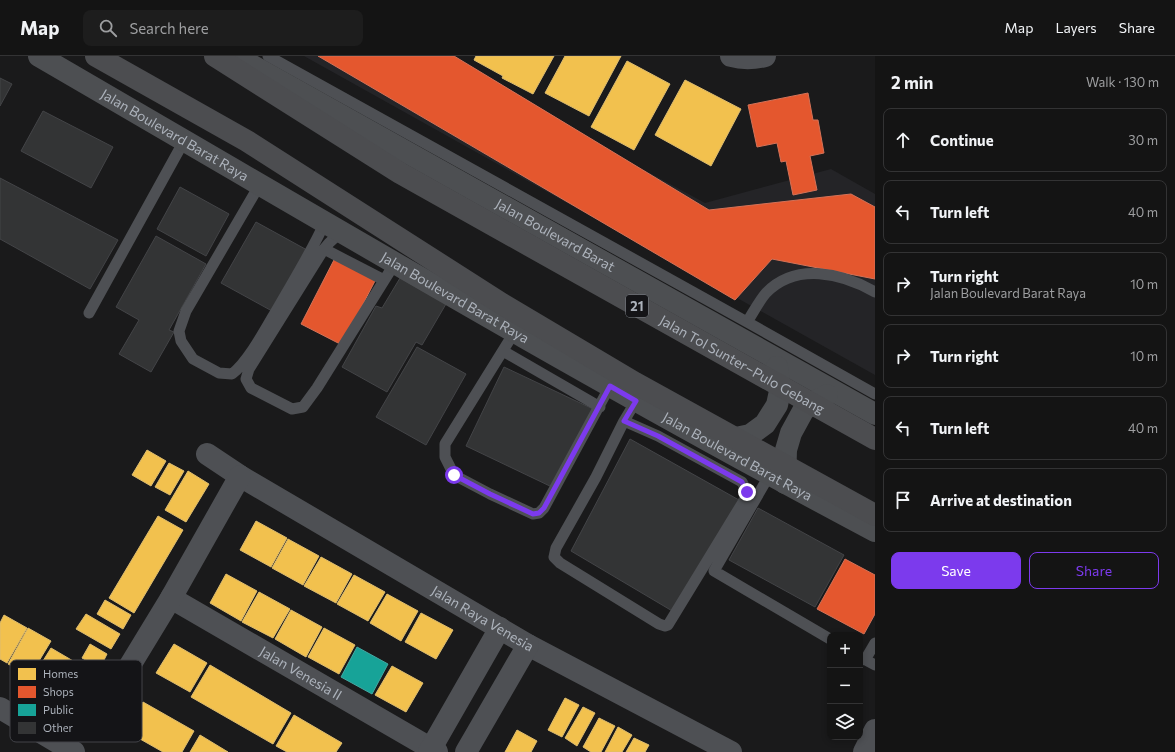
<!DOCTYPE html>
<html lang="en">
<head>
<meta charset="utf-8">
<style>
	:root { --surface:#141414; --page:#1d1d1d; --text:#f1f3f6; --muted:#9d9ea0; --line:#333334; --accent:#7c3aed }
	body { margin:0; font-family:Commissioner,sans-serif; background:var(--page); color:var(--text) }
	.controls { position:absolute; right:12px; bottom:12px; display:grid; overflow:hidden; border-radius:8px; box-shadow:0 2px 6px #0003 }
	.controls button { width:36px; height:36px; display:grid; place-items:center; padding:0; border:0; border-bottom:1px solid var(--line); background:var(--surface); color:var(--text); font:20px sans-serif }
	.stop { position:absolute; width:12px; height:12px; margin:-9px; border:3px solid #7c3aed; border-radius:50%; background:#fff }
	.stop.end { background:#7c3aed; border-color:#fff; box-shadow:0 1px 4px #0008 }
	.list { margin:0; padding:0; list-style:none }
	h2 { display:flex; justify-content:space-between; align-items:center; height:52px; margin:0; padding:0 16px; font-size:17px }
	h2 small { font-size:13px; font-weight:400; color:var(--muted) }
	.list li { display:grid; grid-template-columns:26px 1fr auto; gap:12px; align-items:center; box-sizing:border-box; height:64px; margin:0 8px 8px; padding:0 8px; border:1px solid var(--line); border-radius:8px }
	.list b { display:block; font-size:15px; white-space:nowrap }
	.list p { margin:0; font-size:13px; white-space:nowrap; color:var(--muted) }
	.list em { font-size:13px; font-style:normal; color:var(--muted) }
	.actions { display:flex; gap:8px; padding:12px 16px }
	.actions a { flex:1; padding:9px 0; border:1px solid var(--accent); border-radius:8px; text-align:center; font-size:14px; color:var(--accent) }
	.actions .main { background:var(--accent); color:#fff }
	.icon { flex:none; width:22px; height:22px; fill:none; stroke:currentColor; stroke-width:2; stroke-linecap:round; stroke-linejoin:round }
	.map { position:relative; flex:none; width:875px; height:696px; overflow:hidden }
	header { display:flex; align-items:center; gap:24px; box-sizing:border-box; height:56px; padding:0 20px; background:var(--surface); border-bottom:1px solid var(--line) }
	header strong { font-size:19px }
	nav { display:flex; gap:22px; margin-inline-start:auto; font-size:14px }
	.search { width:280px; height:36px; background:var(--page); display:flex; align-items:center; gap:10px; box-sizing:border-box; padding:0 14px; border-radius:8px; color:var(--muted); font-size:15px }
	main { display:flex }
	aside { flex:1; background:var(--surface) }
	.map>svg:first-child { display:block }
</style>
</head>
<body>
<header>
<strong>Map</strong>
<div class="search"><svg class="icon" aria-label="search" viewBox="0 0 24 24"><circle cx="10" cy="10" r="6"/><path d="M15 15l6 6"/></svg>Search here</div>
<nav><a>Map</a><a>Layers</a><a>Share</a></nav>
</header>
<main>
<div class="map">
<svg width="875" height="696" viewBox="0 0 875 696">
	<rect width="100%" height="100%" fill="#1a1a1b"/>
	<path fill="#242427" d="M304 0H434L705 147 831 113 875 138V319Z"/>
	<path fill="#f2c14e" stroke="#ddbc6f" d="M476 0H554L533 38 502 22 503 20 474 4Z
		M565 0H621L589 60 545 37Z
		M627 5 670 28 634 94 591 71Z
		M685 24 741 53 711 110 655 79Z
		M147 394 166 405 151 430 132 419Z
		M169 407 184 415 170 439 155 431Z
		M188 415 209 428 186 466 165 454Z
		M158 460 183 474 134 557 109 542Z
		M256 465 287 482 271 511 240 494Z
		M288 483 319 500 303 529 272 512Z
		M321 501 352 518 336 547 304 530Z
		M226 518 257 535 241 565 210 547Z
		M354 519 385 536 368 565 337 548Z
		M259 536 290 553 273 582 242 566Z
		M387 538 418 555 401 585 370 567Z
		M105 544 131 559 123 573 97 558Z
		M291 554 322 571 306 601 275 583Z
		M421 557 453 574 436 603 405 586Z
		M86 558 120 578 111 593 76 573Z
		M4 559 27 572 7 607 0 603V567Z
		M28 572 51 585 30 620 8 608Z
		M324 572 355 589 339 618 308 601Z
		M90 588 107 598 100 612 82 602Z
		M174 588 207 607 190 636 156 617Z
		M51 592 97 619 80 648 33 621Z
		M210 609 291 657 273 688 191 641Z
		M392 610 423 627 406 656 375 639Z
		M565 642 579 649 562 681 548 674Z
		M143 646 194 675 182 696H163L126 675Z
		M583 651 595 657 577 690 565 682Z
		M294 659 342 687 336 696H287L276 690Z
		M599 662 615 670 601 696H591L583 691Z
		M618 671 632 679 622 696H605Z
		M517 674 537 685 531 696H505Z
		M200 679 228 696H190Z
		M634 682 649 689 645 696H626Z"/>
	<path fill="#e4572e" stroke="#d37258" d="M318 0H454L709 154 851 138 875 151V223L772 203 735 244Z
		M808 37 813 64H818L824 97 810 100 817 134 793 139 786 105 781 106 777 87 757 91 748 49Z
		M335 202 376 223 342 289 301 268Z
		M845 503 875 519V558L864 578 817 553Z"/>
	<path fill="#17a398" stroke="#44a8a2" d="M357 591 388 608 372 638 341 621Z"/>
	<path fill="#333435" stroke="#434447" d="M0 22 12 28 0 50Z
		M43 55 113 91 91 132 21 95Z
		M0 122 118 184 90 233 0 183Z
		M180 131 229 158 206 200 157 173Z
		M256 166 307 194 272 255 221 227Z
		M156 180 206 208 169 274 174 276 151 316 119 298 139 264 116 251Z
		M400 222 446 248 422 289 416 286 387 336 342 311 376 250 382 252Z
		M417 291 466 318 426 389 376 361Z
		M504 311 593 353 554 432 466 390Z
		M630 383 739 444 674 556 571 495Z
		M758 452 844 499 815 551 729 504Z"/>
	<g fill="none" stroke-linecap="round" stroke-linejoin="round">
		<path stroke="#4e5054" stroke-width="11" d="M268 0 747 266 875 338
			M260 128 186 255 179 275 181 285 193 303 219 317 232 318C249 305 267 270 279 250 295 222 312 195 325 166
			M341 176 329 187 324 193 249 313 246 323 251 332 292 353 303 351 317 332 395 207
			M324 193 384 224
			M89 257 184 85
			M747 266C753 257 759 245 766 237 796 206 842 217 875 236
			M515 275 445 388V401L454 419 490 438 533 458 539 457 544 452 610 330
			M503 295 600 351
			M624 365 658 380 742 426 747 436 743 446 668 569 665 570 659 568 560 507 554 501 556 492 596 421 624 365 636 345
			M770 418 714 515 830 583
			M860 601 875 609
			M865 604 875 587"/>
		<g stroke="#4e5054" stroke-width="22">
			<path d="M731 0C742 3 753 3 765 0"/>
			<path id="s1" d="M207 398 240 420 528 589 731 696"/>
			<path id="s2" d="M171 542 437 696"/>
			<path d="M129 611 171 542 240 420"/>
			<path d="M0 652 74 696"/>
			<path d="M429 696 500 572"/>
			<path d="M466 696 528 589"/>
			<path d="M864 696 875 674"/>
		</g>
		<g stroke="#4d4f52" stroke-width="22">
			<path id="s3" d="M39 0C316 161 592 325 875 475"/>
			<path id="s4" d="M235 0 875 358"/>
			<path d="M722 385 750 379 765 368 777 349 780 335 777 311"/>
			<path d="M785 427 786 394 791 377 803 355 809 349 827 339"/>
		</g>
		<g stroke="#4c4d50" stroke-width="22">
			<path d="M96 0 247 85 502 248 635 327 875 459"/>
			<path id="s5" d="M215 0 400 117 875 383"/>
		</g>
	</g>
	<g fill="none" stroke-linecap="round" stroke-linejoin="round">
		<path stroke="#7c3aed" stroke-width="5" d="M454 419 490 438 533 458 539 457 544 452 610 330 636 345 624 365 658 380 742 426 747 436"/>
	</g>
	<g text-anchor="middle" stroke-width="4" stroke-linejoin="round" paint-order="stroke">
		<rect fill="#141417" stroke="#7e838a" stroke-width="1" x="626" y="239" width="22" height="22" rx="3"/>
		<g font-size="13" font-weight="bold" fill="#acb2bb">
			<text x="637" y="255">21</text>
		</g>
		<g font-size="14" fill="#acb2bb" stroke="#141417">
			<text dy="5" stroke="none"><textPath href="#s3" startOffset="157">Jalan Boulevard Barat Raya</textPath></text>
			<text dy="5" stroke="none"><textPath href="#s4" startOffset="367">Jalan Boulevard Barat</textPath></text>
			<text dy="5" stroke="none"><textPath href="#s3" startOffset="481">Jalan Boulevard Barat Raya</textPath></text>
			<text dy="5" stroke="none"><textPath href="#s5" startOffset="611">Jalan Tol Sunter–Pulo Gebang</textPath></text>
			<text dy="5" stroke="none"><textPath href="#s3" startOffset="805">Jalan Boulevard Barat Raya</textPath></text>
			<text dy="5" stroke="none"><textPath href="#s1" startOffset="321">Jalan Raya Venesia</textPath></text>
			<text dy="5" stroke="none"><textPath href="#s2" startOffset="150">Jalan Venesia II</textPath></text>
		</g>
	</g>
	<rect x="10" y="604" width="132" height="82" rx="6" fill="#141417" stroke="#424348" stroke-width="1"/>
	<rect x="18" y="612" width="18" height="12" fill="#f2c14e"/>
	<rect x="18" y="630" width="18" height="12" fill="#e4572e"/>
	<rect x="18" y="648" width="18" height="12" fill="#17a398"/>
	<rect x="18" y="666" width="18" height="12" fill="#333435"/>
	<g font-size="11" fill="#acb2bb">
		<text x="43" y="622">Homes</text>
		<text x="43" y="640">Shops</text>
		<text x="43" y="658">Public</text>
		<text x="43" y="676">Other</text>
	</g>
</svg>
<div class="controls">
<button>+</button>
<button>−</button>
<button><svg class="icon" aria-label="layers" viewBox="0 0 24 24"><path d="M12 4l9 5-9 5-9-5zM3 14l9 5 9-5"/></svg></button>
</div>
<div class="stop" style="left:454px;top:419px"></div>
<div class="stop end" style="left:747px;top:436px"></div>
</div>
<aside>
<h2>2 min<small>Walk · 130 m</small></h2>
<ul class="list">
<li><svg class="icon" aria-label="ahead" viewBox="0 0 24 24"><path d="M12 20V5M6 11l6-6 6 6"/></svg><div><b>Continue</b></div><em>30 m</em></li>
<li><svg class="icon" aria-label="left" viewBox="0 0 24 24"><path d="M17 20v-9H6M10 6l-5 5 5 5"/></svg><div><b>Turn left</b></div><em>40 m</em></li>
<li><svg class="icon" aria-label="right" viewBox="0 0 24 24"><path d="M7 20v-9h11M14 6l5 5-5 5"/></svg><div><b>Turn right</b><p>Jalan Boulevard Barat Raya</p></div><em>10 m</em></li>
<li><svg class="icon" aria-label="right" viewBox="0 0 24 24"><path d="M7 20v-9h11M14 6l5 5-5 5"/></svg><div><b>Turn right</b></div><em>10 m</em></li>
<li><svg class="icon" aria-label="left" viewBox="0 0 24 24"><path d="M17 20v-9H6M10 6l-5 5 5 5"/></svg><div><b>Turn left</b></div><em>40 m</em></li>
<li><svg class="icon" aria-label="arrive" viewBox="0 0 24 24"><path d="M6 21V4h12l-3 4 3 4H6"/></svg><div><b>Arrive at destination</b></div></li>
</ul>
<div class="actions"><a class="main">Save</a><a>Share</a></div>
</aside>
</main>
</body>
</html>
